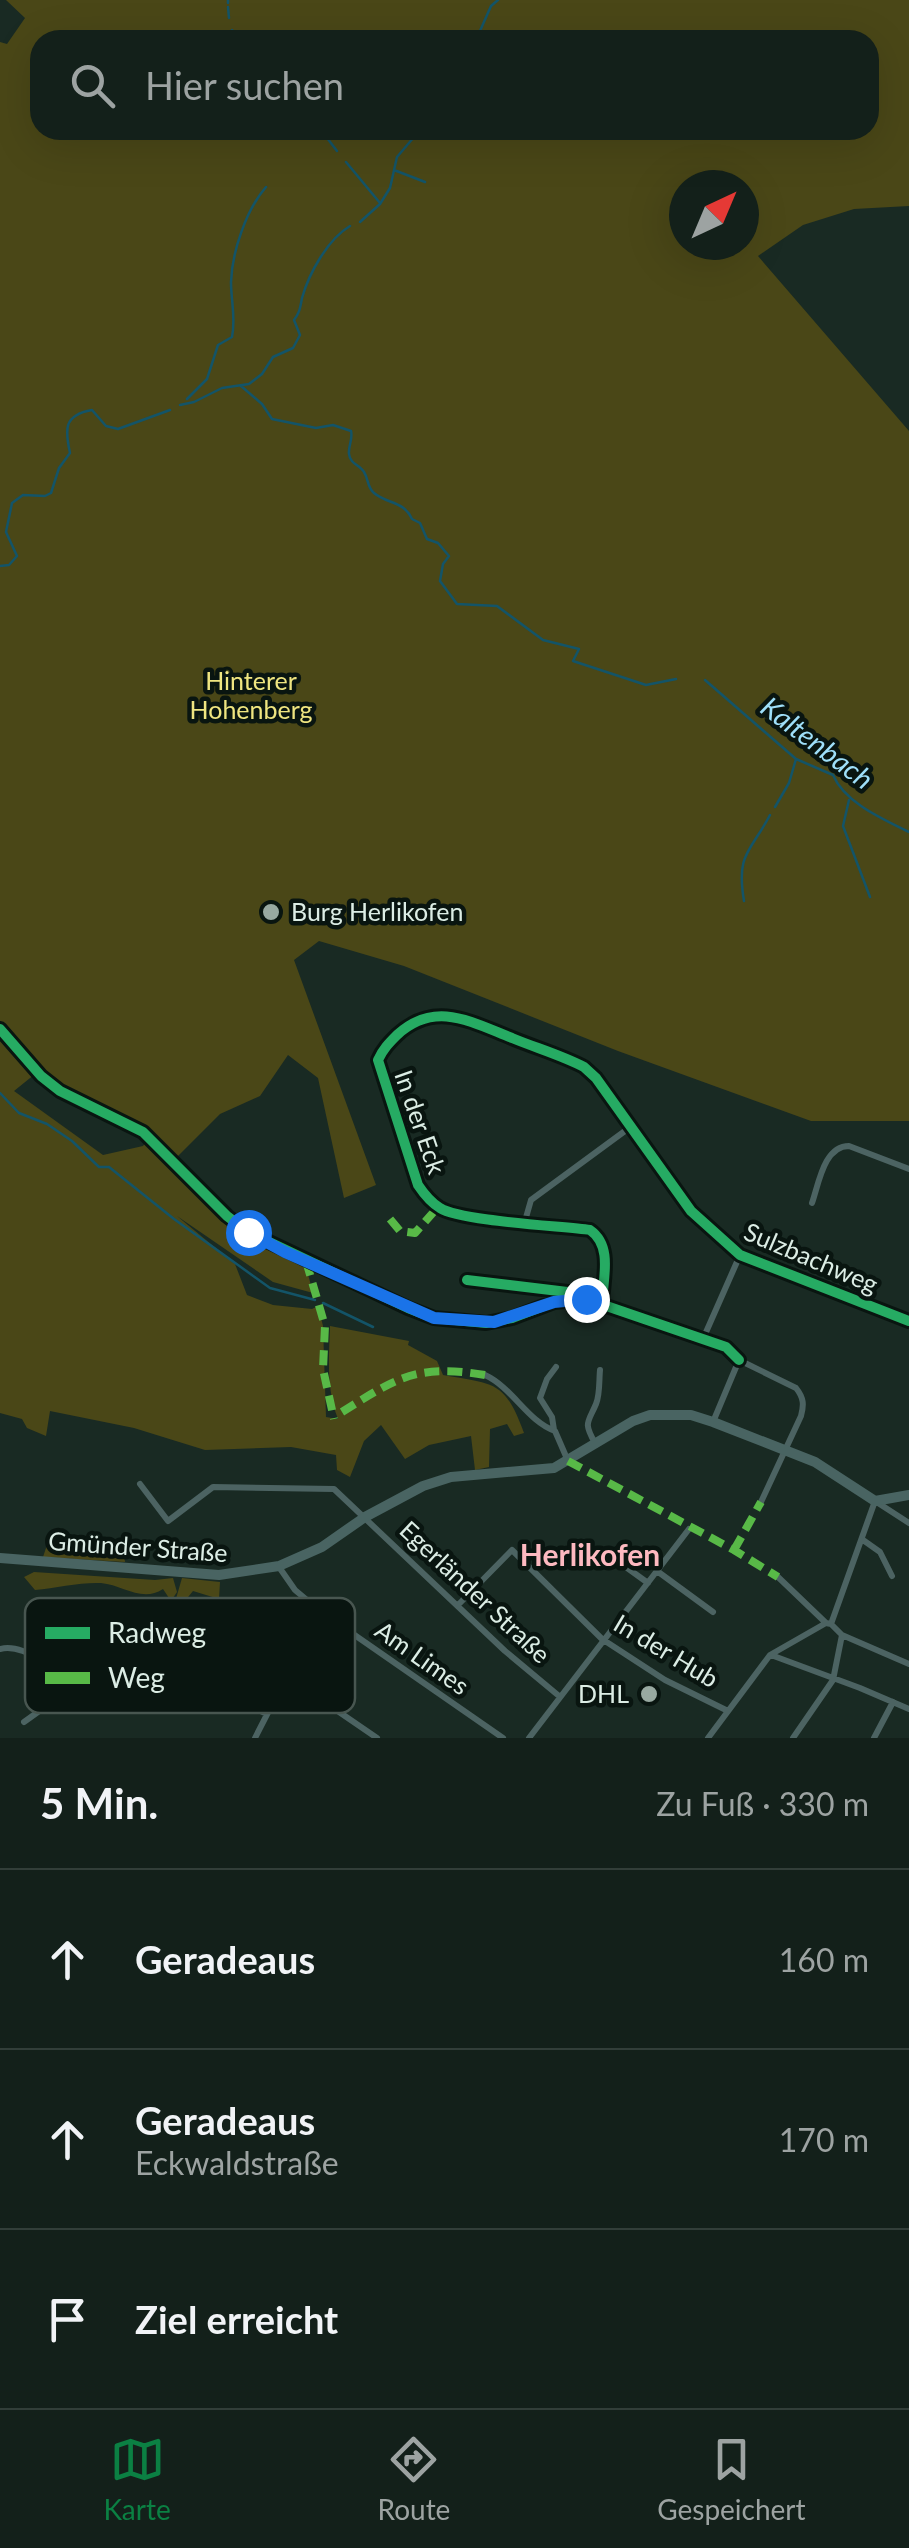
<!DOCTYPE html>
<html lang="de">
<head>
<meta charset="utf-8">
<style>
	:root { --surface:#13201a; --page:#1c2823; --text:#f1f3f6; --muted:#9da3a2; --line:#323e39; --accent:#0b8043 }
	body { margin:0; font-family:Lato,sans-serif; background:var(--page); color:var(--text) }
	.compass { position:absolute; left:669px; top:170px; width:90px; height:90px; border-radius:50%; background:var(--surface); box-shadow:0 10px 40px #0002; rotate:44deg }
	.stop { position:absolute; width:30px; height:30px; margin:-22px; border:8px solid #1a73e8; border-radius:50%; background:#fff }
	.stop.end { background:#1a73e8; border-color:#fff; box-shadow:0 2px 10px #0008 }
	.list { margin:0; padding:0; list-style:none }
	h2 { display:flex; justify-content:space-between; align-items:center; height:130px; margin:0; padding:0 40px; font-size:42px }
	h2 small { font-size:32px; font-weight:400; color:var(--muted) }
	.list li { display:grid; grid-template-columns:65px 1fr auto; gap:30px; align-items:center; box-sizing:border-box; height:180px; padding:0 40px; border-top:2px solid var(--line) }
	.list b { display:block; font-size:38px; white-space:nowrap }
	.list p { margin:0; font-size:32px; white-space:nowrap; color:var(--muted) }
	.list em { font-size:32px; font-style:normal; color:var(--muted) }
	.icon { flex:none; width:55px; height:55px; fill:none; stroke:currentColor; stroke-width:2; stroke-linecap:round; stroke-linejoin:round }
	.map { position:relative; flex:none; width:909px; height:1738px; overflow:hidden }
	.search { position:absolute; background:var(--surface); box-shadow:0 10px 40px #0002; left:30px; right:30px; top:30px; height:110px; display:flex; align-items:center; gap:25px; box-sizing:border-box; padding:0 35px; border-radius:30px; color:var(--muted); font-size:38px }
	.sheet { height:670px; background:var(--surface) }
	nav { display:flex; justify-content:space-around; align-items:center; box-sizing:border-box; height:140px; border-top:2px solid var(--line); background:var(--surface); font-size:28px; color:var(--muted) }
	nav a { display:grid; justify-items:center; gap:5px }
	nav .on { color:var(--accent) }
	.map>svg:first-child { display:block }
</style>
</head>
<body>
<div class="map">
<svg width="909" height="1738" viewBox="0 0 909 1738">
	<rect width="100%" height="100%" fill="#192a23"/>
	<path fill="#4a4717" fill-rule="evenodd" d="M6 0H909V206L854 209 803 225 758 256 909 431V1121H811L618 1051 404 966 319 941 294 960 376 1185 344 1198 318 1078 288 1055 260 1096 220 1114 176 1158 134 1123 72 1094 40 1070 14 1091 103 1155 143 1146 148 1139 225 1214 305 1263 313 1293 273 1282 177 1216 235 1264 247 1295 273 1305 312 1309 318 1306 323 1326 326 1417 338 1419C326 1389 329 1357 330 1326L409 1341 408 1345 437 1361 443 1375C495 1384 505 1381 524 1433L514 1436 507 1424 490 1429 489 1467 475 1470 471 1436 429 1445 405 1459 381 1425 364 1441 350 1477 337 1470 336 1455 291 1447 205 1450 134 1428 50 1411 46 1436 27 1428 22 1419 0 1413V42L7 44 25 18ZM40 40H869V130H40ZM684 185H744V245H684Z
		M50 1536 123 1546 125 1562 43 1557Z
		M34 1572 155 1580 173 1578 177 1592 171 1601 163 1589C142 1603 123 1585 101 1583 81 1582 56 1588 35 1590L24 1577Z
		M182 1578 220 1582 219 1599 193 1591 184 1602 181 1619 204 1631 198 1638 168 1626Z"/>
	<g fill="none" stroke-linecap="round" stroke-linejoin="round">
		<path stroke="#135468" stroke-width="2.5" d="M228 0V3
			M228 7 229 18
			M232 30 239 40
			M476 40 491 6 498 0
			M321 130 337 151
			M346 162 380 203
			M394 170 425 182
			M360 222 380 204 390 188 397 157 420 130
			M241 386 262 404 272 419 316 428 333 425 351 431C353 440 348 446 349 454 350 464 360 465 364 472 369 480 367 487 374 493 387 504 404 501 412 519L420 523 427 539 438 543 449 556 443 564 440 581 457 604 497 606 543 640 579 649 573 661 646 685 676 679
			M187 399 207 379 218 345 232 337C236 318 231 301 231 282 232 252 246 210 266 187
			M180 405 194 402 222 388 249 384 262 374 273 357 293 348 300 335 294 320C300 312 300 308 302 298 309 273 328 239 350 226
			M0 566 9 565 17 556 6 532 12 503 23 495 45 496 51 493 59 468 70 453C65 430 63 415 92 410L106 426 118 429 170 410
			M705 680 796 759 833 775C845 803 883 819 909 832
			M849 800 843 826 870 897
			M775 807 789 783 796 759
			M744 901C736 853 750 853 770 815
			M0 1093 19 1113 47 1124 72 1141 99 1167H109L174 1219 270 1288 315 1300
			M323 1303 373 1327"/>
		<path stroke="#4c6362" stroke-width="6" d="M0 1029 41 1076 60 1091 143 1132 227 1216 248 1232 285 1252 434 1318 494 1322 554 1302 589 1300
			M812 1203C819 1183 824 1146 849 1146L909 1169
			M525 1221 531 1200 629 1128
			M467 1280 584 1294 602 1303C603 1278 613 1246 590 1230 560 1226 460 1221 440 1208 430 1202 424 1194 418 1185L378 1060C383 1049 389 1043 397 1035 435 1000 471 1022 512 1038 536 1048 561 1055 584 1067L596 1078 691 1211 740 1255 909 1321
			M602 1303 726 1347 739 1360 796 1388C804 1398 804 1405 801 1416L761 1502
			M703 1339 740 1255
			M485 1375C513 1388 527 1421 555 1431L568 1461
			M713 1422 739 1360
			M554 1430 552 1417 540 1398 547 1379 556 1367
			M595 1443C583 1422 588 1423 596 1404 600 1395 599 1380 600 1370
			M140 1484 168 1521 213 1487 334 1489 505 1651 559 1696
			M863 1540 880 1552 892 1576
			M605 1552 648 1583
			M279 1567 295 1590 320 1611 503 1738
			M657 1571 713 1612
			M778 1577 826 1623
			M458 1605 512 1550 602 1639 665 1680 728 1711
			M831 1624 842 1635 909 1664
			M0 1649C25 1642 54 1673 80 1677L120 1649 128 1648 267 1714
			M771 1655 860 1688 909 1709
			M288 1677 377 1738
			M24 1722 63 1694 73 1676
			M255 1738 320 1611
			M529 1738 689 1529
			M708 1738 770 1655 826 1623 831 1624 875 1501 909 1523
			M793 1738 833 1680 842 1635
			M874 1738 893 1702"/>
		<path stroke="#496462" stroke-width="10" d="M0 1558 219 1575 279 1566 322 1547 365 1517 423 1486 451 1477 554 1468 633 1421 650 1415H691L713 1422 815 1462 875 1501 909 1495"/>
		<path stroke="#58b947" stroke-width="8" stroke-dasharray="15 8" stroke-linecap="butt" d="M390 1219 400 1231 415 1233 438 1207
			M306 1261 325 1326 323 1369 334 1419
			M342 1412C398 1377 417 1364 485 1375
			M568 1461 734 1550 778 1577
			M734 1550 761 1502"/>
		<g stroke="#091510" stroke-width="16">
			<path id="cycleway" d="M0 1029 41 1076 60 1091 143 1132 227 1216 248 1232 408 1308 434 1318 486 1323 512 1318 554 1302 586 1299 726 1347 739 1360
				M467 1280 584 1294 602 1303C603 1278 613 1246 590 1230 560 1226 460 1221 440 1208 430 1202 424 1194 418 1185L378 1060C383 1049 389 1043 397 1035 435 1000 471 1022 512 1038 536 1048 561 1055 584 1067L596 1078 691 1211 740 1255 909 1321"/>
		</g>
		<use href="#cycleway" stroke="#26ab63" stroke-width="10"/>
	</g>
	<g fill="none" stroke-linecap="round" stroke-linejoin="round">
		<path stroke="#1a73e8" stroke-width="12" d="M248 1232 285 1252 434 1318 494 1322 554 1302 586 1299"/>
	</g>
	<g fill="#98a9a1" stroke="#091510" stroke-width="4">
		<circle cx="271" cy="912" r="10"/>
		<circle cx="649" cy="1694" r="10"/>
	</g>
	<g text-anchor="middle" stroke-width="9" stroke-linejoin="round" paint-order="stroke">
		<g font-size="25" fill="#efe580" stroke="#091510">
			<text x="251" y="690">Hinterer<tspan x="251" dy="29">Hohenberg</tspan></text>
		</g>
		<g font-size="25" fill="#dcede5" stroke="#091510" text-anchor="start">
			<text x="291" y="921">Burg Herlikofen</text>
			<text x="629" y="1703" text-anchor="end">DHL</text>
		</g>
		<g font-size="25" fill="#dcede5" stroke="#091510">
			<text transform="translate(420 1122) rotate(71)" y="9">In der Eck</text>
			<text transform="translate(811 1258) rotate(23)" y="9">Sulzbachweg</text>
			<text transform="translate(138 1547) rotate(4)" y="9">Gmünder Straße</text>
			<text transform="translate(475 1592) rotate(43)" y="9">Egerländer Straße</text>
			<text transform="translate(666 1651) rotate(31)" y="9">In der Hub</text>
			<text transform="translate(422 1658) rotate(35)" y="9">Am Limes</text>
		</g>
		<g font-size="28" font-style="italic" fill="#9edff9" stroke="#091510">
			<text transform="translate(817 743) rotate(37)" y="10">Kaltenbach</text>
		</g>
		<g font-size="30" font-weight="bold" fill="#fdb9c0" stroke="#091510">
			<text x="590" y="1566">Herlikofen</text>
		</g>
	</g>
	<rect x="25" y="1598" width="330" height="115" rx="15" fill="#091510" stroke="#485650" stroke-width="2.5"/>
	<rect x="45" y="1627" width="45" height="12" fill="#26ab63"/>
	<rect x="45" y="1672" width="45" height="12" fill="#58b947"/>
	<g font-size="28" fill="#dcede5">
		<text x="108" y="1643">Radweg</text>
		<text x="108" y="1688">Weg</text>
	</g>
</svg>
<svg class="compass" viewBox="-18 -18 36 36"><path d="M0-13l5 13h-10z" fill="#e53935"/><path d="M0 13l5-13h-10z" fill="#9da3a2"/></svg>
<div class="stop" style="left:248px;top:1232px"></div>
<div class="stop end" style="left:586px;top:1299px"></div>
<div class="search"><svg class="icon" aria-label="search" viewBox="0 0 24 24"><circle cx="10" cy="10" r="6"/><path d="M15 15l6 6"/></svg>Hier suchen</div>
</div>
<section class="sheet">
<h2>5 Min.<small>Zu Fuß · 330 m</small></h2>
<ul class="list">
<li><svg class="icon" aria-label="ahead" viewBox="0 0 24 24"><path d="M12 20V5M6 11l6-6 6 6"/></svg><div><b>Geradeaus</b></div><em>160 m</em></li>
<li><svg class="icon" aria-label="ahead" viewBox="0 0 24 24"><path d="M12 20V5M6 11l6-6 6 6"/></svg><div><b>Geradeaus</b><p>Eckwaldstraße</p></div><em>170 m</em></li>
<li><svg class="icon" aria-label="arrive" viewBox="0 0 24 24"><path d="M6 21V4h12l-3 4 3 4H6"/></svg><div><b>Ziel erreicht</b></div></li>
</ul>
</section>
<nav>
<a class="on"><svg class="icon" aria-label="map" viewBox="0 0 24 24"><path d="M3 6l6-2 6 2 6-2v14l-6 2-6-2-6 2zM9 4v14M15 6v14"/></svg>Karte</a>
<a><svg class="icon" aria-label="directions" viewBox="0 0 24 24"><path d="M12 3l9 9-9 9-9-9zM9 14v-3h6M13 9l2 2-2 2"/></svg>Route</a>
<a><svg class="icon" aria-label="saved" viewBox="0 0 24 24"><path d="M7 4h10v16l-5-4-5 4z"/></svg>Gespeichert</a>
</nav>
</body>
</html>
